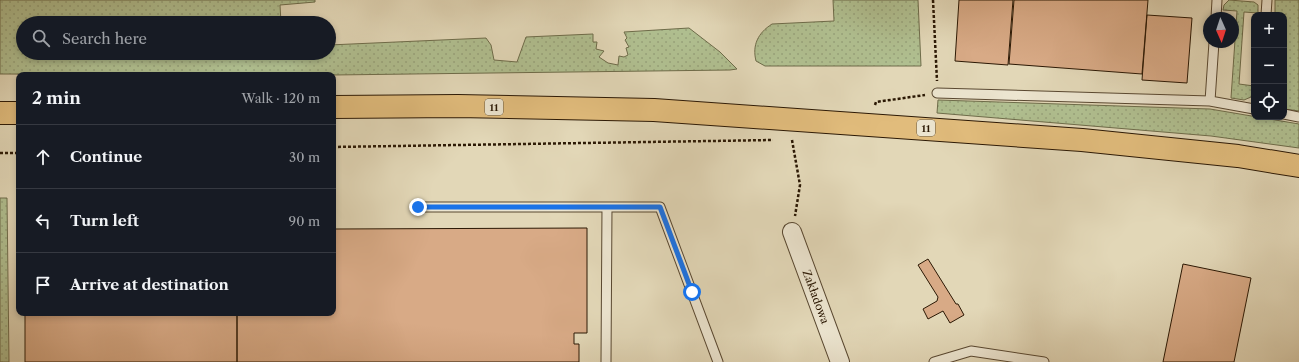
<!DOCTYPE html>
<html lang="en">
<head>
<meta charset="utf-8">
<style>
	:root { --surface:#171b24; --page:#20242c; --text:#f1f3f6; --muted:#9ea1a6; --line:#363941 }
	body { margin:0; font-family:"Libre Caslon Text",serif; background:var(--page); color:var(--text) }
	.controls { position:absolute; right:12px; top:12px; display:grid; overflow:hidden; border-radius:8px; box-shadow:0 2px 6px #0003 }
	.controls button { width:36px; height:36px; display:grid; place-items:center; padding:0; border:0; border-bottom:1px solid var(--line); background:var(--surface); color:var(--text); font:20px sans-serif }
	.compass { position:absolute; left:1203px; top:12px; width:36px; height:36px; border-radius:50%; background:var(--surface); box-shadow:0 2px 6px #0003; rotate:177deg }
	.stop { position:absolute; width:12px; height:12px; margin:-9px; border:3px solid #1a73e8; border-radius:50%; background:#fff }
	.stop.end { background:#1a73e8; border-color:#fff; box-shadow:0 1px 4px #0008 }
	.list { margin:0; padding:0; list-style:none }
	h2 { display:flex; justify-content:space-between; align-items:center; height:52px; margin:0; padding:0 16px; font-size:17px }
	h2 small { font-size:13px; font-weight:400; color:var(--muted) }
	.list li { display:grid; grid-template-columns:26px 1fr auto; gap:12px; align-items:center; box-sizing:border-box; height:64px; padding:0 16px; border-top:1px solid var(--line) }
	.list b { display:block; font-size:15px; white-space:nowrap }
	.list em { font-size:13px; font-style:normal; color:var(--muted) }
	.icon { flex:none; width:22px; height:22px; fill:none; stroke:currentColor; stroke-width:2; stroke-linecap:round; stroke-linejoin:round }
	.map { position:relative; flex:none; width:1299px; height:362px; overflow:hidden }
	.search { position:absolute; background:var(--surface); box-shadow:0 2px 6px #0003; left:16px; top:16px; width:320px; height:44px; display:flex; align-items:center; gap:10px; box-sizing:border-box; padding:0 14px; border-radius:22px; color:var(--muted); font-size:15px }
	.panel { position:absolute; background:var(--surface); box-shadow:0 2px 6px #0003; left:16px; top:72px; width:320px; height:244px; border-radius:8px }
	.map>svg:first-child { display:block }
</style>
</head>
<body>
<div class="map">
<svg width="1299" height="362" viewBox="0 0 1299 362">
	<defs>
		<pattern id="grass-dots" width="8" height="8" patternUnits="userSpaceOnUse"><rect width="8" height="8" fill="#b0bf90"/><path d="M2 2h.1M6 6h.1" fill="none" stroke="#98a37b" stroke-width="1.8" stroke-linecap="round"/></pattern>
	</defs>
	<rect width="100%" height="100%" fill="#e2d7b7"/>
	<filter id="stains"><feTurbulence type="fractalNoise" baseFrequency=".005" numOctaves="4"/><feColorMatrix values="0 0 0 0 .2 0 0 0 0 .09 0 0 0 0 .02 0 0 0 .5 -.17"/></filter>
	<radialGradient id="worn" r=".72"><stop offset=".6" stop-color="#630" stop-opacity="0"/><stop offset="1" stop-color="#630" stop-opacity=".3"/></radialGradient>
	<path fill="url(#grass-dots)" stroke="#6e6c4a" d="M0 0H315V2L280 5 281 23H23V53H329V45L486 38 491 45 494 60 517 62 526 37 593 34V42H597L596 49 604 51 599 57 608 63 618 65 619 56 624 57 628 55 626 48 629 47 625 40 627 38 624 32 689 28 720 52 737 69 730 70 333 75 0 74Z
		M833 0H918L921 66H765L756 61C752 45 758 33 772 24L834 21Z
		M1229 0 1254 2 1258 5V13L1244 12 1239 84 1254 86 1251 97 1244 100 1231 98 1237 11 1223 10 1224 5Z
		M1275 0H1299V111L1284 109V15H1275Z
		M938 100 1210 109 1299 124V148L1211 136 937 113Z
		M0 198H7L9 362H0Z"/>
	<path fill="#d8aa86" stroke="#2b1804" d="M959 0H1013L1008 65 955 61Z
		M1014 0H1148L1142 74 1009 64Z
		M1147 15 1192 18 1187 83 1142 80Z
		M587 228V333H574V344H579V362H237V313H333V229Z
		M928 259 956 304H958L964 315 950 323 943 311 928 319 923 309 937 301 938 297 918 265Z
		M1183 264 1251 278 1234 362H1163Z
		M25 313H237V362H25Z"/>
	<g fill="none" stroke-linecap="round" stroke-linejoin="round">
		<g stroke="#594831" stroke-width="11">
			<path id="service" d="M1266 15 1267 0
				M1216 18 1217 0
				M937 93 1210 101 1254 109
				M1210 101 1214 42
				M1284 114 1299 117
				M418 207H660L718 362
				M606 362 607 207
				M934 362 971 351 1044 362"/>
		</g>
		<g stroke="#594831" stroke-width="20">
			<g id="minor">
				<path id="s1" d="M792 232 840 362"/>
			</g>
		</g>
		<g stroke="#2b1804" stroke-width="24">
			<path id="trunk" d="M333 107 458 106 654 110 1082 140 1238 156 1299 166
				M0 113H19"/>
		</g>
		<path stroke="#2b1804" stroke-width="2.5" stroke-dasharray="3 2" stroke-linecap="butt" d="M933 0 937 81
			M875 105 876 102 925 95
			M792 140 800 185 795 216
			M333 147 773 140
			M0 153H19"/>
		<use href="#service" stroke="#ece5d0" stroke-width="9"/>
		<use href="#minor" stroke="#ece5d0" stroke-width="18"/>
		<use href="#trunk" stroke="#e1bc7c" stroke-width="22"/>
	</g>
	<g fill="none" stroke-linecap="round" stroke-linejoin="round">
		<path stroke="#1a73e8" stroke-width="5" d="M418 207H660L692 292"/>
	</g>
	<g text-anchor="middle" stroke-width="3.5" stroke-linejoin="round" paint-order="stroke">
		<g fill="#ece5d0" stroke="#655641" stroke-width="1">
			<rect x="485" y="99" width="18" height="16" rx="3"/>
			<rect x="917" y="120" width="18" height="16" rx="3"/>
		</g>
		<g font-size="10" font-weight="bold" fill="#2b1804">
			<text x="494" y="111">11</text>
			<text x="926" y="132">11</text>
		</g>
		<g font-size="11" fill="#2b1804" stroke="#ece5d0">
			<text dy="4" stroke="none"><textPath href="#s1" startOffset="69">Zakładowa</textPath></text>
		</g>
	</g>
	<rect width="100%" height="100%" filter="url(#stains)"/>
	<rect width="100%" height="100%" fill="url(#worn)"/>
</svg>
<div class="controls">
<button>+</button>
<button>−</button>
<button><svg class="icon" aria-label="locate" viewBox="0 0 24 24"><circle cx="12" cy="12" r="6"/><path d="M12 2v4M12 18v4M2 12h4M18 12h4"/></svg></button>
</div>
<svg class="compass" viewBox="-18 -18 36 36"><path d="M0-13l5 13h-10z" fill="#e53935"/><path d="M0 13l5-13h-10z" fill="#9ea1a6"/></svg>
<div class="stop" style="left:692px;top:292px"></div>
<div class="stop end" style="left:418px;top:207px"></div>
<div class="search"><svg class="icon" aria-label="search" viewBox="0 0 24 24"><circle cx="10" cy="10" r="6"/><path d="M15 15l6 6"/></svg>Search here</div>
<section class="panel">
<h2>2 min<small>Walk · 120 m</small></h2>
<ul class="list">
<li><svg class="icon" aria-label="ahead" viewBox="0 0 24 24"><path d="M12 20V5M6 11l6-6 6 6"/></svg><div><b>Continue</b></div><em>30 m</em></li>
<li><svg class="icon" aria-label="left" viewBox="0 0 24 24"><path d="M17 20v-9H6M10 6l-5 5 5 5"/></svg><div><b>Turn left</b></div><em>90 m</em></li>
<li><svg class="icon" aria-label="arrive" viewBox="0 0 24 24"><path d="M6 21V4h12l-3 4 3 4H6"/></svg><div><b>Arrive at destination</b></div></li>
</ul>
</section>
</div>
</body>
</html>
